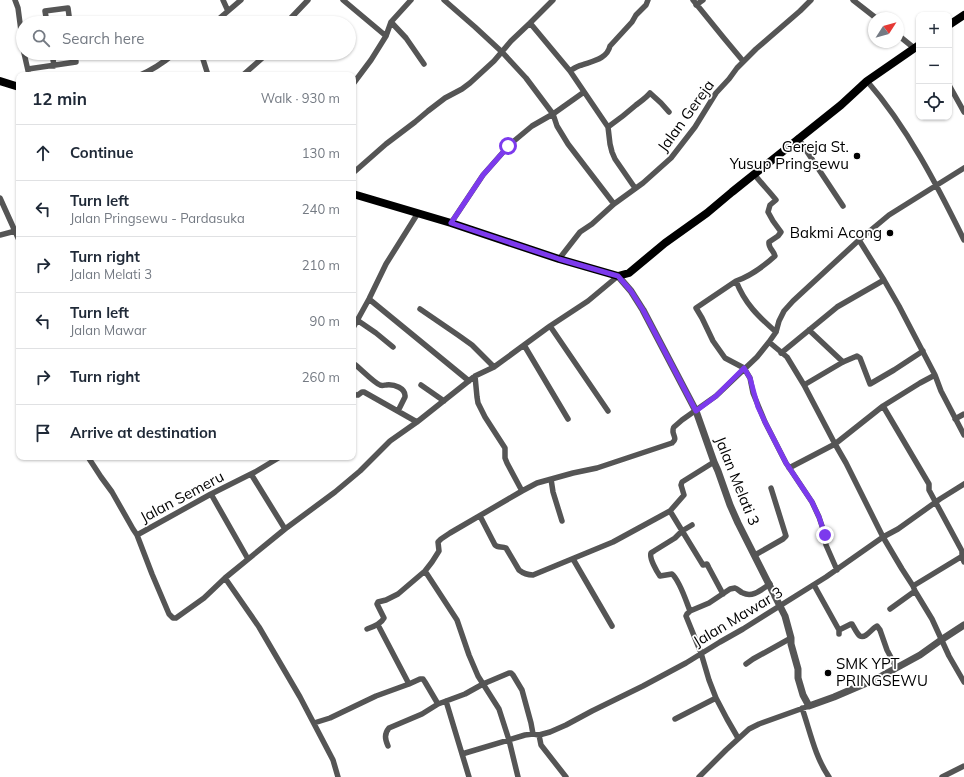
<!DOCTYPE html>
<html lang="en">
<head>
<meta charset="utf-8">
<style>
	:root { --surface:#fff; --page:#f2f2f3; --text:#1f2937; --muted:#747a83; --line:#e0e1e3 }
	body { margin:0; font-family:Mulish,sans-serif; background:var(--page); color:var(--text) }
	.controls { position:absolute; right:12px; top:12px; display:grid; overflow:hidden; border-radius:8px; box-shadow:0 1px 3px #0004 }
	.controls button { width:36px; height:36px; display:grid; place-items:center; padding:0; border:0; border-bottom:1px solid var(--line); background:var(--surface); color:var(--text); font:20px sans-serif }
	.compass { position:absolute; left:868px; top:12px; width:36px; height:36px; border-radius:50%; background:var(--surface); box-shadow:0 1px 3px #0004; rotate:54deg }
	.stop { position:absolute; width:12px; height:12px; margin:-9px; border:3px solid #7c3aed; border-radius:50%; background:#fff }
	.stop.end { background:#7c3aed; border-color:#fff; box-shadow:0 1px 4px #0008 }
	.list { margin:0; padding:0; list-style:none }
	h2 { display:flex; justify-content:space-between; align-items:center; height:52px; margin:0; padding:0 16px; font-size:17px }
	h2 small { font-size:13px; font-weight:400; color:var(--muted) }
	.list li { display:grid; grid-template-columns:26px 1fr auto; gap:12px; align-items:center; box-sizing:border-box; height:56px; padding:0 16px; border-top:1px solid var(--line) }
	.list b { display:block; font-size:15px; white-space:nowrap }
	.list p { margin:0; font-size:13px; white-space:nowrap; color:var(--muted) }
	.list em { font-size:13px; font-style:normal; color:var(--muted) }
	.icon { flex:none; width:22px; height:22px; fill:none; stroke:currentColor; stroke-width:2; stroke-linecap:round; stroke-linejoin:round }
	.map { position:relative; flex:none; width:964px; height:777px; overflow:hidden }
	.search { position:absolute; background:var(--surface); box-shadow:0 1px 3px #0004; left:16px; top:16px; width:340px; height:44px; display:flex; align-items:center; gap:10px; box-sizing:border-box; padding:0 14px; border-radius:22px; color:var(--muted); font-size:15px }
	.panel { position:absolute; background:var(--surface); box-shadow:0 1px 3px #0004; left:16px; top:72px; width:340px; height:388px; border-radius:8px }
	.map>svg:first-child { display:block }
</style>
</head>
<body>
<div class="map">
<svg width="964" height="777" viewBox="0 0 964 777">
	<rect width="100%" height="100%" fill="#fff"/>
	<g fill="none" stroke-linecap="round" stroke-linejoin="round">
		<path stroke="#555" stroke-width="5.5" d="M15 0 18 8 23 46
			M223 0 228 11
			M343 0 386 36
			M444 0 475 27 502 52 526 78 553 114 557 126 568 144 614 204
			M693 0 723 37 743 61
			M853 0 876 18
			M696 5 703 0
			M391 22 406 38 424 64
			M47 23 45 11 68 8 70 23
			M214 23 241 0
			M288 23 289 20 308 0
			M530 23 570 71 608 127 610 144 612 152 615 159 635 188
			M898 35 914 48
			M24 53 29 75
			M52 53 54 66
			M201 53 208 75
			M28 69 76 62 75 53
			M570 71C573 69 577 66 582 65 593 61 607 59 610 46L632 22 636 15 646 5 648 0
			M140 75C153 70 164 62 175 53
			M243 75 268 53
			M867 81C907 127 937 185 964 240
			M353 84 371 60 386 36 391 22 411 0
			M949 85 964 112
			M608 127C618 120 627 113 636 105 641 101 646 98 650 93L661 103 669 112
			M798 138 843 206
			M353 173 386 144 415 122 428 111 445 98 462 89 470 83 494 61 511 41 530 23 553 0
			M754 174C761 183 769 191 776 200L770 205 768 212 773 221 781 232 778 236 769 242C768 248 774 251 775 256 764 266 750 276 736 281L696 308 702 318 713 341 725 358 744 368 750 378 753 393 765 422 786 463 812 502 819 517 825 535 826 545 837 570
			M0 198 19 240
			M451 223 483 175 505 150 508 146 532 126 553 114 584 92
			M0 235 19 230
			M859 240 884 280 899 306 935 375 941 391 964 435
			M559 259 580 232 592 224 614 204 643 183 671 158 695 127 716 93 729 79 737 68 756 49 800 11 811 0
			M736 281C745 304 758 316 776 332
			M369 299 469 381
			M420 309 458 335 472 345 494 367
			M357 320 376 333 393 347
			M550 326 608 411
			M353 328 369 299 386 264 418 213
			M809 330 843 362
			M769 342 787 357 804 385 835 444 846 463 883 537 902 569 913 586 915 591 932 619 949 656 964 682
			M524 345 568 419
			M781 353 837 307 884 280
			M353 363C359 367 374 383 380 385 382 386 385 385 386 385 394 384 406 388 405 397L398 411
			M475 376 477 397 478 403 485 417 505 448V458L507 463 522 491
			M421 385 444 401
			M804 385 843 362 857 356 860 358 870 384 894 370 923 351
			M353 393 356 395H358L362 392H364L417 422
			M883 406 929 484V490L962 551V556L964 562
			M955 419 964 414
			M88 457 101 477 112 492 133 529 137 535 152 574 169 614 173 618H176L204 598 225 578 285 529 335 492 360 471 390 441 417 422 475 376 494 367 550 326 588 301 618 276
			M789 468 835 444 883 406 920 383 935 375
			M251 474 285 529
			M551 479 553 492 562 521
			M211 494 248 559
			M670 511 703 565 707 564 709 568 723 594
			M480 516 495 545C498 548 502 546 506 548L519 570C524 574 528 575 533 575L613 542 670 511 684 495 681 485 682 482 714 462
			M137 535 211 494 255 472 280 457
			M755 555 783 539 786 536 771 488
			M573 559 612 626
			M425 571 457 620 469 655 478 676 499 709 509 740 518 777
			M225 578 259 627 300 697 333 760 338 777
			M814 585 839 630V634
			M913 586 964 555
			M890 609 915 591
			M690 611C686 601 680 581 672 574L660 576C657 572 649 558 651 553 652 552 653 552 654 551L675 538 682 531 692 525
			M378 625 409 684
			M367 629C373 627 381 624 384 618L377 604 378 602 386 600 398 594 425 571 432 562 439 551 438 542 441 539 450 533 522 491 537 483 573 473 597 468 672 443C677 439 674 437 673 432 673 432 673 427 674 427L682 420 716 396 757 357 769 342 776 332 779 321 784 311 793 301 859 240 889 215 964 168
			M839 630 851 624H852C854 627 857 634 860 636 866 639 872 628 877 626L880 630 887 650 896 667
			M746 664 753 659 791 638
			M446 701 469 777
			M802 708C810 731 815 757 829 777
			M675 719 716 698
			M314 723 330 718 376 696 409 684 420 679H423L425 682 438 704
			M539 735 541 745 566 777
			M738 738 727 719 716 698 709 680 701 653 686 616 687 614 690 611 709 603 730 589 735 588C738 589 740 592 743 593 753 598 762 589 770 584
			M388 746C385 739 384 734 389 728L422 714 438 704 465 694 483 684 509 673H511L513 675 522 690 531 723 533 734
			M462 754 525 735 533 734 539 735 550 732 566 725 592 711 643 686 686 663 720 642 743 629 826 577 883 537 898 529 940 499 964 484
			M699 777 726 750 749 729 759 724 809 706
			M942 777 964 766"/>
		<path stroke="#555" stroke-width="7" d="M618 276 631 291 643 310 696 411 714 462 718 471 730 505 738 523 785 616 791 638V644L798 669V678L803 695 809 706 834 697 876 679 920 655 941 640 964 625"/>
		<path stroke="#000" stroke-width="8" d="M949 25 964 15
			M0 81 19 87
			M353 194 451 223 559 259 618 276 629 273 665 243 707 213 732 192 841 105 867 81 919 45"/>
	</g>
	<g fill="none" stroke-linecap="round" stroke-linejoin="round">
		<path stroke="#7c3aed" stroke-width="5" d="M508 146 505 150 483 175 451 223 559 259 618 276 631 291 643 310 696 411 716 396 744 368 750 378 754 393 758 407 765 422 786 463 812 502 819 517 825 535"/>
	</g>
	<g fill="#000" stroke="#fff" stroke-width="1.5">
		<circle cx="857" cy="156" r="4"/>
		<circle cx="890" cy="233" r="4"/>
		<circle cx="828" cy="673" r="4"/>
	</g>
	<g text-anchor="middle" stroke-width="3.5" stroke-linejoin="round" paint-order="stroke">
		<g font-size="15" fill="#000" stroke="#fff">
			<text transform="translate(686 116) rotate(-54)" y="5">Jalan Gereja</text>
			<text transform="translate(737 481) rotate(68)" y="5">Jalan Melati 3</text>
			<text transform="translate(182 497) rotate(-28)" y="5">Jalan Semeru</text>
			<text transform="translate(738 617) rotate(-31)" y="5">Jalan Mawar 3</text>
		</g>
		<g font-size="15" fill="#000" stroke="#fff" text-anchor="end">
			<text x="849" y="152">Gereja St.<tspan x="849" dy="17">Yusup Pringsewu</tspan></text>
			<text x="882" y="238">Bakmi Acong</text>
			<text x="836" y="669" text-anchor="start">SMK YPT<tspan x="836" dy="17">PRINGSEWU</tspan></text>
		</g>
	</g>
</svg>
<div class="controls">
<button>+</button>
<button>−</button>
<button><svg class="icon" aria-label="locate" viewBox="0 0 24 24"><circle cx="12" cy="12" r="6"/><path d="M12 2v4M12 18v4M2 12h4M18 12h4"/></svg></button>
</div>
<svg class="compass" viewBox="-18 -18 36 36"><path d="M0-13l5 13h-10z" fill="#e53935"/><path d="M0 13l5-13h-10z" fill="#747a83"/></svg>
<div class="stop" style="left:508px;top:146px"></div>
<div class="stop end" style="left:825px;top:535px"></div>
<div class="search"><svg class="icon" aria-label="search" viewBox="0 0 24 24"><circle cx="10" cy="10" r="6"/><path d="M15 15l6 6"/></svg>Search here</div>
<section class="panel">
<h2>12 min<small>Walk · 930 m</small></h2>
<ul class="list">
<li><svg class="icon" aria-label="ahead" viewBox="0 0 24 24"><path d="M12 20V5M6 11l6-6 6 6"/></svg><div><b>Continue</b></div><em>130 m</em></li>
<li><svg class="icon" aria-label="left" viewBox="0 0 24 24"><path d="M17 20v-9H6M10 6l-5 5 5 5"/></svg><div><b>Turn left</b><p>Jalan Pringsewu - Pardasuka</p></div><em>240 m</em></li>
<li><svg class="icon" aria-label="right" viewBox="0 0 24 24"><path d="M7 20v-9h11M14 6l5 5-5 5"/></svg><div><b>Turn right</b><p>Jalan Melati 3</p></div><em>210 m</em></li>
<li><svg class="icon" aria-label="left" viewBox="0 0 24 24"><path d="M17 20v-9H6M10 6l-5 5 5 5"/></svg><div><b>Turn left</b><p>Jalan Mawar</p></div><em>90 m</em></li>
<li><svg class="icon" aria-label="right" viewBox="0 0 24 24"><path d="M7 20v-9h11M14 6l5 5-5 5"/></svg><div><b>Turn right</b></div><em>260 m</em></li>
<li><svg class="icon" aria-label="arrive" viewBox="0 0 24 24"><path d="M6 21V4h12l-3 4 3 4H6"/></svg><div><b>Arrive at destination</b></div></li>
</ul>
</section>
</div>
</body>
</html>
